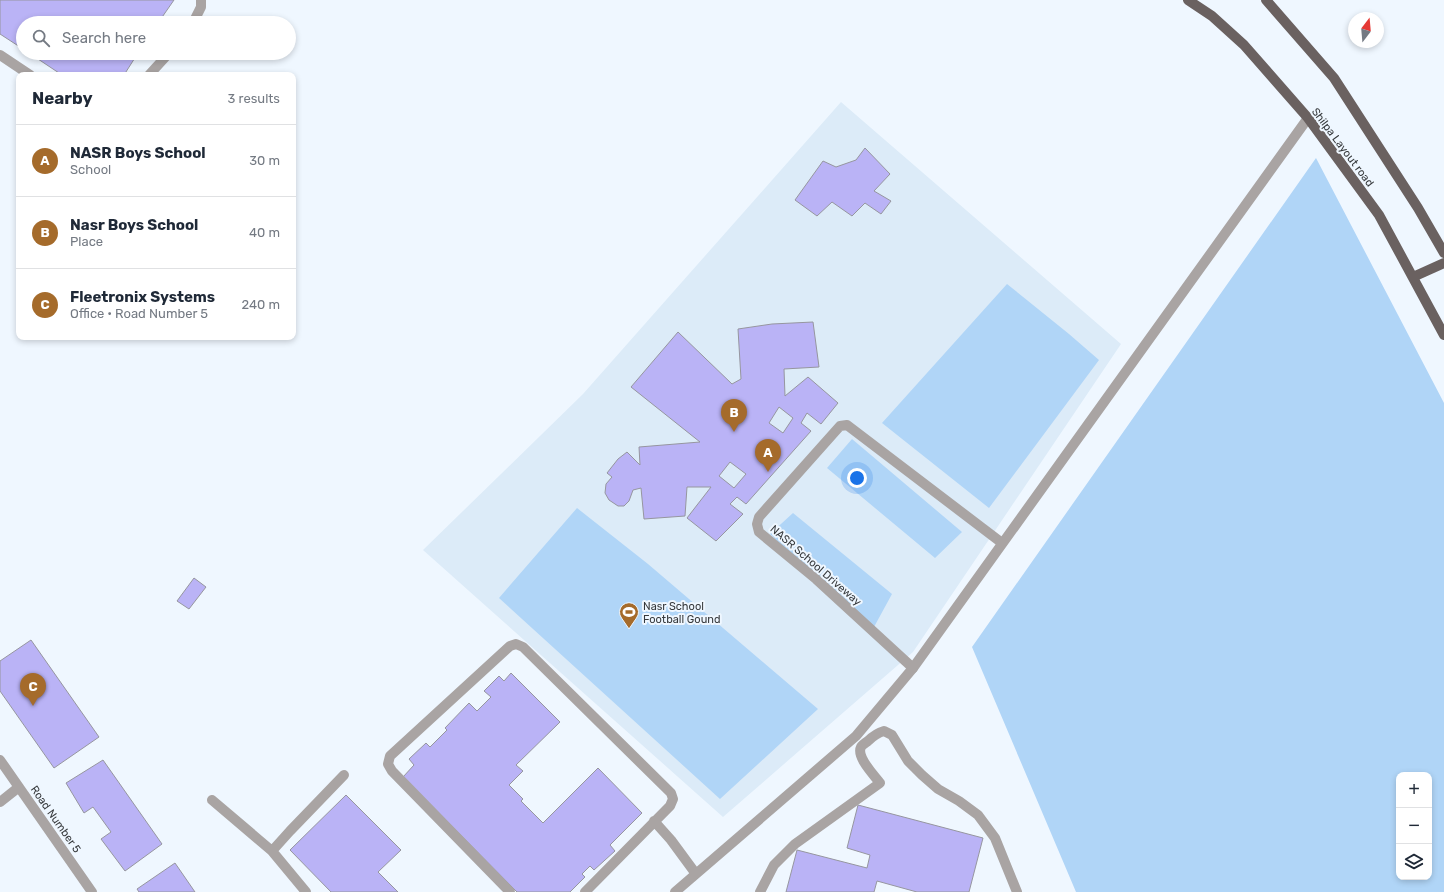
<!DOCTYPE html>
<html lang="en">
<head>
<meta charset="utf-8">
<style>
	:root { --surface:#fff; --page:#f6f6f7; --text:#1f2937; --muted:#747a83; --line:#e0e1e3; --accent:#a56b2b }
	body { margin:0; font-family:Rubik,sans-serif; background:var(--page); color:var(--text) }
	.controls { position:absolute; right:12px; bottom:12px; display:grid; overflow:hidden; border-radius:8px; box-shadow:0 2px 6px #0003 }
	.controls button { width:36px; height:36px; display:grid; place-items:center; padding:0; border:0; border-bottom:1px solid var(--line); background:var(--surface); color:var(--text); font:20px sans-serif }
	.compass { position:absolute; left:1348px; top:12px; width:36px; height:36px; border-radius:50%; background:var(--surface); box-shadow:0 2px 6px #0003; rotate:16deg }
	.you { position:absolute; left:857px; top:478px; width:14px; height:14px; margin:-10px; border:3px solid #fff; border-radius:50%; background:#1a73e8; box-shadow:0 0 0 6px #1a73e833 }
	.badge { display:grid; place-items:center; width:26px; height:26px; border-radius:50%; background:var(--accent); color:#fff; font-size:13px; font-weight:700 }
	.pin { position:absolute; translate:-50% -33px; filter:drop-shadow(0 1px 2px #0008) }
	.pin::after { content:''; position:absolute; top:21px; width:14px; height:12px; background:inherit; clip-path:polygon(0 0,100% 0,50% 100%) }
	.list { margin:0; padding:0; list-style:none }
	h2 { display:flex; justify-content:space-between; align-items:center; height:52px; margin:0; padding:0 16px; font-size:17px }
	h2 small { font-size:13px; font-weight:400; color:var(--muted) }
	.list li { display:grid; grid-template-columns:26px 1fr auto; gap:12px; align-items:center; box-sizing:border-box; height:72px; padding:0 16px; border-top:1px solid var(--line) }
	.list b { display:block; font-size:15px; white-space:nowrap }
	.list p { margin:0; font-size:13px; white-space:nowrap; color:var(--muted) }
	.list em { font-size:13px; font-style:normal; color:var(--muted) }
	.icon { flex:none; width:22px; height:22px; fill:none; stroke:currentColor; stroke-width:2; stroke-linecap:round; stroke-linejoin:round }
	.map { position:relative; flex:none; width:1444px; height:892px; overflow:hidden }
	.search { position:absolute; background:var(--surface); box-shadow:0 2px 6px #0003; left:16px; top:16px; width:280px; height:44px; display:flex; align-items:center; gap:10px; box-sizing:border-box; padding:0 14px; border-radius:22px; color:var(--muted); font-size:15px }
	.panel { position:absolute; background:var(--surface); box-shadow:0 2px 6px #0003; left:16px; top:72px; width:280px; height:268px; border-radius:8px }
	.map>svg:first-child { display:block }
</style>
</head>
<body>
<div class="map">
<svg width="1444" height="892" viewBox="0 0 1444 892">
	<rect width="100%" height="100%" fill="#eff7ff"/>
	<path fill="#dcebf8" d="M841 102 1121 344 913 652 723 817 423 550 583 394Z"/>
	<path fill="#b0d5f7" fill-rule="evenodd" d="M1316 158 1444 403V892H1076L972 647ZM1399 775H1429V877H1399Z
		M1007 284 1069 334 1099 360 989 508 882 423Z
		M852 439 962 532 935 558 827 468Z
		M577 508 648 564 818 709 720 799 499 598Z
		M793 513 892 594 874 627 816 579 770 534Z"/>
	<path fill="#bab3f6" stroke="#96969f" fill-rule="evenodd" d="M0 0H174L158 23H23V49L0 34Z
		M29 53H138L124 75H62Z
		M865 148 890 174 874 191 891 201 881 214 865 203 852 216 832 202 817 216 795 200 823 161 836 167 856 160Z
		M813 322 819 367 784 369 785 396 808 377 838 403 821 424 807 413 801 423 811 431 746 504 737 497 730 504 743 514 716 541 687 518 711 487H687L685 516 644 519 641 488 633 490 629 501 624 506H618L609 500 605 493 606 484 612 477 607 473 618 459 627 452 640 465 639 447 700 442 631 387 678 332 732 384 741 379 738 329 772 324ZM779 407 793 418 783 433 769 423ZM730 462 746 474 734 488 719 476Z
		M194 578 206 587 189 609 177 601Z
		M31 640 99 737 54 768 0 691V661Z
		M511 673 560 722 516 765 523 771 509 785 523 799 521 801 543 823 598 768 642 813 610 845 615 851 594 870 590 866 582 874 585 877 570 892H517L403 777 414 765 409 759 426 743 430 747 447 730 445 728 469 703 477 711 491 697 484 691 499 676 504 681Z
		M103 760 162 844 125 871 101 839 111 832 93 807 84 813 66 783Z
		M346 795 401 850 378 872 398 892H331L290 850Z
		M858 805 983 838 969 892H917L877 881 874 892H786L797 850 867 868 870 855 847 848Z
		M175 863 195 892H139L137 889Z"/>
	<g fill="none" stroke-linecap="round" stroke-linejoin="round">
		<path stroke="#a9a4a3" stroke-width="10" d="M193 23 201 7V0
			M0 55 30 75
			M149 75 169 53
			M913 668 816 579 759 532 757 524 759 517 840 426 847 425 1002 543
			M212 800 272 851 306 892
			M272 851 290 831 344 775"/>
		<path stroke="#a9a4a3" stroke-width="10" d="M0 760 92 892
			M0 802 19 787
			M654 821 671 840 696 874
			M510 892 392 771 388 764 390 756 510 646 516 644 523 647 671 793 673 799 670 806 585 892
			M675 892 856 736 913 668 1308 118
			M760 892 774 865 795 844 880 783C874 775 856 757 861 747 862 745 865 743 868 741 873 736 877 733 884 731L892 735 908 761 922 775 938 789 959 801 978 815 995 838 1017 892"/>
		<path stroke="#6a6160" stroke-width="10" d="M1188 0 1212 16 1244 45 1308 118 1379 215 1444 335
			M1266 0 1334 78 1418 208 1444 253
			M1413 277 1444 263"/>
	</g>
	<defs>
		<g id="stadium-pin" transform="scale(1)"><path d="M0 17L-7.5 6A9.5 9.5 0 1 1 7.5 6Z" fill="#a56b2b" stroke="#eff7ff"/><path d="M0-5a6.5 5 0 1 0 0 10a6.5 5 0 1 0 0-10ZM-3.5-1.8h7v3.6h-7Z" fill="#fff"/></g>
	</defs>
	<g fill-rule="evenodd">
		<use href="#stadium-pin" x="629" y="612"/>
	</g>
	<g text-anchor="middle" stroke-width="4" stroke-linejoin="round" paint-order="stroke">
		<g font-size="11" fill="#36393c" stroke="#eff7ff">
			<text transform="translate(1343 147) rotate(53)" y="4">Shilpa Layout road</text>
			<text transform="translate(816 565) rotate(41)" y="4">NASR School Driveway</text>
			<text transform="translate(56 819) rotate(55)" y="4">Road Number 5</text>
		</g>
		<g font-size="11" fill="#36393c" stroke="#eff7ff" text-anchor="start">
			<text x="643" y="610">Nasr School<tspan x="643" dy="13">Football Gound</tspan></text>
		</g>
	</g>
</svg>
<div class="controls">
<button>+</button>
<button>−</button>
<button><svg class="icon" aria-label="layers" viewBox="0 0 24 24"><path d="M12 4l9 5-9 5-9-5zM3 14l9 5 9-5"/></svg></button>
</div>
<svg class="compass" viewBox="-18 -18 36 36"><path d="M0-13l5 13h-10z" fill="#e53935"/><path d="M0 13l5-13h-10z" fill="#747a83"/></svg>
<div class="you"></div>
<div class="pin badge" style="left:768px;top:472px">A</div>
<div class="pin badge" style="left:734px;top:432px">B</div>
<div class="pin badge" style="left:33px;top:706px">C</div>
<div class="search"><svg class="icon" aria-label="search" viewBox="0 0 24 24"><circle cx="10" cy="10" r="6"/><path d="M15 15l6 6"/></svg>Search here</div>
<section class="panel">
<h2>Nearby<small>3 results</small></h2>
<ul class="list">
<li><span class="badge">A</span><div><b>NASR Boys School</b><p>School</p></div><em>30 m</em></li>
<li><span class="badge">B</span><div><b>Nasr Boys School</b><p>Place</p></div><em>40 m</em></li>
<li><span class="badge">C</span><div><b>Fleetronix Systems</b><p>Office · Road Number 5</p></div><em>240 m</em></li>
</ul>
</section>
</div>
</body>
</html>
